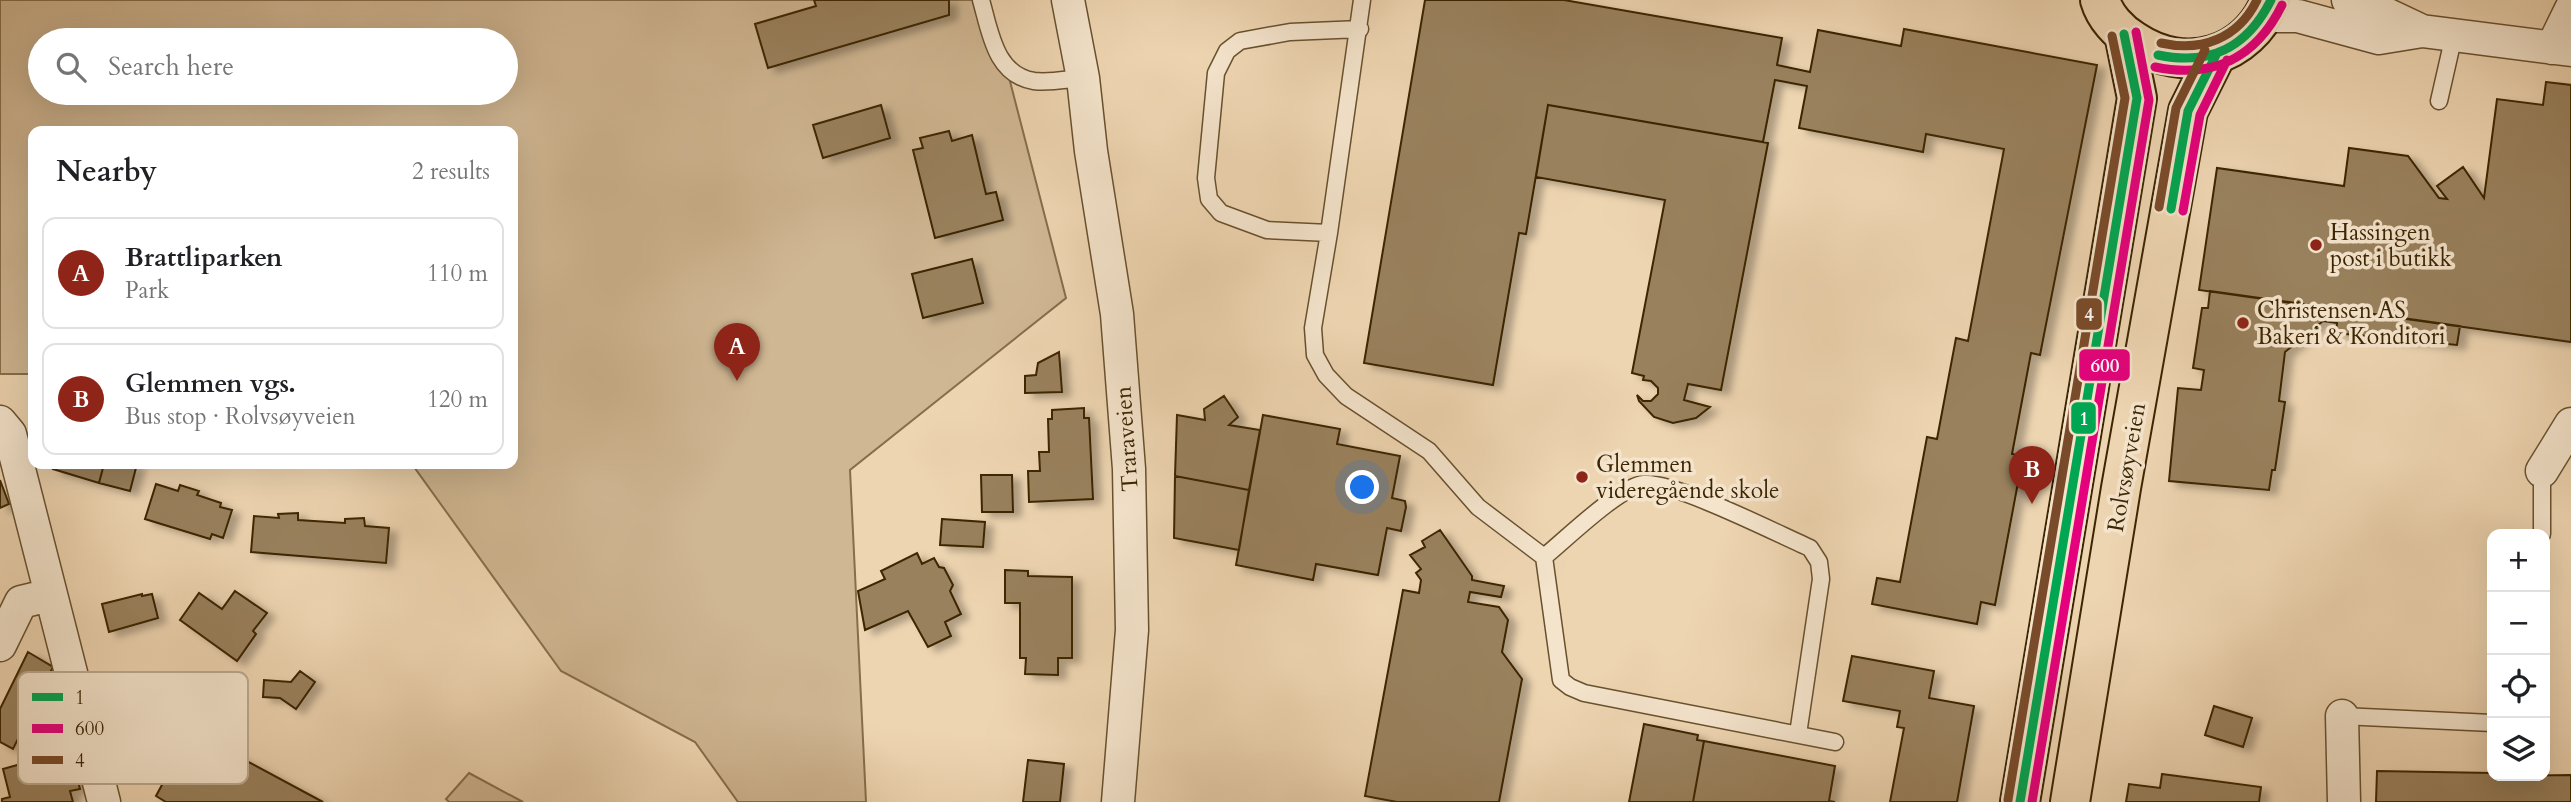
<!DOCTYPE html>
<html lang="en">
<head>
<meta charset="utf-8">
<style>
	:root { --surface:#fff; --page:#f2f2f2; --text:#202124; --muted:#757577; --line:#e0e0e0; --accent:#8f2418 }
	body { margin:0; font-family:Cardo,serif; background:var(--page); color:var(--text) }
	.controls { position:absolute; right:21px; bottom:21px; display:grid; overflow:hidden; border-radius:14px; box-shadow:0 7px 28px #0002 }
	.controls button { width:63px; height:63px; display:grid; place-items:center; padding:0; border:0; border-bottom:2px solid var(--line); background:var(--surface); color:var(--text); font:35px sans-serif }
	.you { position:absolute; left:1363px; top:488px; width:24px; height:24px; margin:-18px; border:5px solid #fff; border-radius:50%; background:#1a73e8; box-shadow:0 0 0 10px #1a73e833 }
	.badge { display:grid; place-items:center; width:46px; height:46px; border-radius:50%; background:var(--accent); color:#fff; font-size:23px; font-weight:700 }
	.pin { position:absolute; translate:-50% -58px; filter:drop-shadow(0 2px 4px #0008) }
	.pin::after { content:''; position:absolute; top:37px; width:24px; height:21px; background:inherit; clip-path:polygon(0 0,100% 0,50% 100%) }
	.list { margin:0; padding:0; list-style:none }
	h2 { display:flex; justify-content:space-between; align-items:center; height:91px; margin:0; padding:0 28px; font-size:30px }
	h2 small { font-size:23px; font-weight:400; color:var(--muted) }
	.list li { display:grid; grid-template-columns:46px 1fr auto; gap:21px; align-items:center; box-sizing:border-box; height:112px; margin:0 14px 14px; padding:0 14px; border:2px solid var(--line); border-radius:14px }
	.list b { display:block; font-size:26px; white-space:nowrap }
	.list p { margin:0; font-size:23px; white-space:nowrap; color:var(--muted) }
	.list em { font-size:23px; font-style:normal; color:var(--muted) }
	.icon { flex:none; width:38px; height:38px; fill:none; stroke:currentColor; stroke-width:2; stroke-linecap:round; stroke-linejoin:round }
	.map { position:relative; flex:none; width:2571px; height:802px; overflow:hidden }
	.search { position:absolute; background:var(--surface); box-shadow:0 7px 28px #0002; left:28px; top:28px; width:490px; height:77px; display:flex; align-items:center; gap:18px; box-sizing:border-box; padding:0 24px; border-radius:38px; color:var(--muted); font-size:26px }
	.panel { position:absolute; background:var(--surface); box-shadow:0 7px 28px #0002; left:28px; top:126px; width:490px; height:343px; border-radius:14px }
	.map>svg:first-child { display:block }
</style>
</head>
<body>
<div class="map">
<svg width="2571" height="802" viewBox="0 0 2571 802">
	<defs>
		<filter id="shadow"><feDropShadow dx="8" dy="4.5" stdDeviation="3.5" flood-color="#0004"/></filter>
	</defs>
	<rect width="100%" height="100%" fill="#eed5b1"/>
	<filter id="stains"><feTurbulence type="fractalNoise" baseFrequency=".00286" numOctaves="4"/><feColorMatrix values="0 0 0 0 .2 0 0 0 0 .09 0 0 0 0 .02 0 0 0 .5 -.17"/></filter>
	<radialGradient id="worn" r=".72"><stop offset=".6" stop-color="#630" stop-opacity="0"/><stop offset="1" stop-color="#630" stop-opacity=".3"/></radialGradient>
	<path fill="#d0b793" stroke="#866e4b" stroke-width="2" fill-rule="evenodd" d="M0 0H989L1066 298 850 470 866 802H738L695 742 561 671 414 467 397 464H513V131H33V374H0ZM40 40H506V93H40Z
		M469 773 523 802H449L446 799Z"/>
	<path fill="#99815d" stroke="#3c2503" stroke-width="2" filter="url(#shadow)" d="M814 0H949V15L768 68 755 24 816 6Z
		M1425 0H1564L1782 38 1777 65 1810 72 1818 30 1901 46 1904 29 2097 65 2040 355 2031 353 2012 454 2023 456 1995 605 1981 602 1977 624 1872 604 1877 578 1900 582 1927 437 1937 439 1956 338 1968 341 2004 149 1926 134 1923 152 1799 128 1807 86 1775 80 1763 142 1548 105 1526 234 1519 233 1493 385 1364 363Z
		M2546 82 2571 85V342L2199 290 2217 168 2344 186 2349 148 2408 156 2439 198 2447 199 2437 186 2463 167 2484 198 2497 99 2543 105Z
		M881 105 890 138 823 158 813 125Z
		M1548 105 1768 143 1721 390 1688 384 1684 400 1710 407 1696 418 1673 423 1654 417 1639 401 1637 395 1643 401H1651L1658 394V388L1651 381 1643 380 1644 376 1632 373 1665 200 1536 177Z
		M949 131 952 141 972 135 986 194 996 192 1003 220 935 238 913 150 923 148 920 138Z
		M972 259 983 303 923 318 912 274Z
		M2210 291 2460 326 2457 345 2336 333 2337 323 2323 321 2285 352 2279 401 2285 402 2275 470H2272L2269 490 2169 481 2178 388 2201 390 2204 370 2193 368 2202 308H2208Z
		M1059 352 1062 392 1025 393V376L1036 375 1038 363Z
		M1224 396 1238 417 1229 425 1260 430 1249 490 1175 476 1177 415 1205 420 1204 409Z
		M1084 408V418H1089L1093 499 1029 502 1028 471H1040L1039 452H1049L1048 419H1052V410Z
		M1263 415 1340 429 1337 444 1400 456 1392 498 1405 501 1406 507 1401 531 1387 528 1378 575 1316 564 1313 580 1236 565Z
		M55 464H104L99 483 53 469Z
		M104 464H137L130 491 99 483Z
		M981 475H1012L1013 512H982Z
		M1175 476 1249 490 1239 550 1174 538Z
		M0 480 9 504 0 508Z
		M156 484 178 491 180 485 199 491 197 495 221 503 220 507 232 510 223 538 212 534 210 539 145 519Z
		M298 513V520L345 523V519L364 518 365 526 389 528 386 563 251 552 254 516 279 518 278 514Z
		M942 519 985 522 983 547 940 545Z
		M1440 530 1472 576V580L1504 586 1501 597 1470 592 1468 602 1499 607 1508 620 1502 652 1522 679 1499 802H1397L1365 796 1403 590 1419 593 1421 580 1416 573 1421 569 1410 555 1425 547 1422 541Z
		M917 553 922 564 934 558 939 567 944 568 953 585 950 591 961 614 945 622 951 636 928 647 908 611 865 630 858 591 885 579 881 571Z
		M1005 570 1028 571V576L1072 577V658H1058V675L1025 674 1026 658H1020V603H1005Z
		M235 591 267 613 253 631 256 634 237 661 180 620 199 593 222 609Z
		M142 594V596L152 594 158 618 109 632 102 604Z
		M28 652 53 667 13 749 0 742V709Z
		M1852 656 1934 671 1929 698 1974 706 1957 802H1890L1904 728 1897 727 1900 711 1843 701Z
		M300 671 315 682 296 709 280 698 263 697 264 680 291 682Z
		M2214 706 2252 718 2243 747 2205 735Z
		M1644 724 1698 735 1697 740 1704 741 1693 802H1629Z
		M191 731 323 802H166L156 796Z
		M67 739 80 789 70 791 73 802H2V799L10 797 3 769 28 762 26 751Z
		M1704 741 1835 766 1829 801 1835 802H1693Z
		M1028 760 1064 764 1060 802H1023Z
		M2377 771 2492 773V776L2571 775V802H2376Z
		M2162 774 2261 787 2259 802H2126L2129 784 2160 788Z"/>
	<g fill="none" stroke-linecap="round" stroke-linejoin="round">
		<g stroke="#68512e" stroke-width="19">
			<path id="service" d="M981 0C990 31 995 75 1034 81 1050 83 1068 79 1083 78
				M1362 0 1329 233 1313 328 1315 355 1326 375 1346 396 1429 451 1478 507 1544 557 1561 680 1570 687 1584 693 1835 742
				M2439 101 2454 35
				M1329 233 1267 230 1221 213 1209 199 1206 178 1216 73 1227 51 1240 41 1290 32 1360 29
				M2542 534V471
				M1544 557C1564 541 1620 486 1644 484 1674 481 1778 534 1810 548L1819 562 1821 579 1798 734
				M2342 716 2492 723"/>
		</g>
		<g stroke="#68512e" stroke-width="35">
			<path id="minor" d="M1068 0 1083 78 1091 151 1117 314 1129 469 1132 630 1118 802
				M2348 0 2386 14 2422 31
				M2265 16H2298L2379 38 2422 31 2571 50
				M2552 48 2571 9
				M0 422 10 434 104 802
				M2542 471 2571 424
				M0 645 21 602 50 595
				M2342 716 2344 802"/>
		</g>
		<g stroke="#3c2503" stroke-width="42">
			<path id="primary" d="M2100 0C2105 17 2119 32 2134 41 2185 75 2248 58 2271 0
				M2020 802 2137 98 2124 34
				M2070 802 2121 488 2188 111 2216 55"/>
		</g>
		<use href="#service" stroke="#f4e4cc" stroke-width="16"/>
		<use href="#minor" stroke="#f4e4cc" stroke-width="32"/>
		<use href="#primary" stroke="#eed5b1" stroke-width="38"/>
		<g stroke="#f4e4cc" stroke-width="14">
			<path id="bus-1" d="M2158 55C2210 66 2247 48 2271 0
				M2171 209 2188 111 2216 55
				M2020 802 2137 98 2124 34"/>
		</g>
		<g stroke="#f4e4cc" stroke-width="14">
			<path id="bus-2" d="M2155 67C2213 79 2256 58 2282 5
				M2183 211 2200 115 2227 60
				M2032 802 2149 100 2136 32"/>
		</g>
		<g stroke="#f4e4cc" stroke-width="14">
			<path id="bus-3" d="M2161 43C2201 52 2238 39 2257 0
				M2159 207 2176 108 2205 50
				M2008 800 2125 98 2112 36"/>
		</g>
		<use href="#bus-1" stroke="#00a651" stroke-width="9"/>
		<use href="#bus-2" stroke="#e5007d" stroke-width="9"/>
		<use href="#bus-3" stroke="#7a4b2a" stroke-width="9"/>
	</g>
	<g fill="#8f2418" stroke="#f4e4cc" stroke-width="2.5">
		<circle cx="2316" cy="245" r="7"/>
		<circle cx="2243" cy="323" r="7"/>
		<circle cx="1582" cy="477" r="7"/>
	</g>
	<g text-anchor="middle" stroke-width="7" stroke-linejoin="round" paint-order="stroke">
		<g font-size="23" fill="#3c2503" stroke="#f4e4cc" text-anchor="start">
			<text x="2330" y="240">Hassingen<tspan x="2330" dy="26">post i butikk</tspan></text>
			<text x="2257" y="318">Christensen AS<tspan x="2257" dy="26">Bakeri &amp; Konditori</tspan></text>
			<text x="1596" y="472">Glemmen<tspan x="1596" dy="26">videregående skole</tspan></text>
		</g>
		<g font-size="23" fill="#3c2503" stroke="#f4e4cc">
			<text transform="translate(1126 439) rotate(-94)" y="8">Traraveien</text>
			<text transform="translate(2126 467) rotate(-80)" y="8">Rolvsøyveien</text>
		</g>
	</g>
	<rect x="18" y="672" width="230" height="112" rx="10" fill="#f4e4cc" stroke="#bdab90" stroke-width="2"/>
	<rect x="32" y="693" width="31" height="8" fill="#00a651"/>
	<rect x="32" y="724" width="31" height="9" fill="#e5007d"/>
	<rect x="32" y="756" width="31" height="8" fill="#7a4b2a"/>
	<g font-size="19" fill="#3c2503">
		<text x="75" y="704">1</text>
		<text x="75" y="735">600</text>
		<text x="75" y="767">4</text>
	</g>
	<g stroke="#f4e4cc" stroke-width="2.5">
		<rect x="2075" y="297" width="28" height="34" rx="7" fill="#7a4b2a"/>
		<rect x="2078" y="348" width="53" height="34" rx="7" fill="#e5007d"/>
		<rect x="2070" y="401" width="27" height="34" rx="7" fill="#00a651"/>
	</g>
	<g font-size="19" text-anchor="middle" font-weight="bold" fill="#fff">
		<text x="2089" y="321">4</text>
		<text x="2105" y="372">600</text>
		<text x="2084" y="425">1</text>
	</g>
	<rect width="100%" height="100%" filter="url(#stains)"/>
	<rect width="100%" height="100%" fill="url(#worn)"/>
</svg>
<div class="controls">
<button>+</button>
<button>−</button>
<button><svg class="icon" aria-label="locate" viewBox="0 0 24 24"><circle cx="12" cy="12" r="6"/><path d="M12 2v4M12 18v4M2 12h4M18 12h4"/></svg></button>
<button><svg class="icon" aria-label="layers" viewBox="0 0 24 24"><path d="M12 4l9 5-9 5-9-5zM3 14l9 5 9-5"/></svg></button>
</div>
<div class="you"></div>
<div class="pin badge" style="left:737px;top:381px">A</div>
<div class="pin badge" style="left:2032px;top:504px">B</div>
<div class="search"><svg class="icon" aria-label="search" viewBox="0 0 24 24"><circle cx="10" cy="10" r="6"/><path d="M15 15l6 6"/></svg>Search here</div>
<section class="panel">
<h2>Nearby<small>2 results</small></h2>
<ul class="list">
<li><span class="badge">A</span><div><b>Brattliparken</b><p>Park</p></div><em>110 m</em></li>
<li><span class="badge">B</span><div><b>Glemmen vgs.</b><p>Bus stop · Rolvsøyveien</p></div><em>120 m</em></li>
</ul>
</section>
</div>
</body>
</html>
